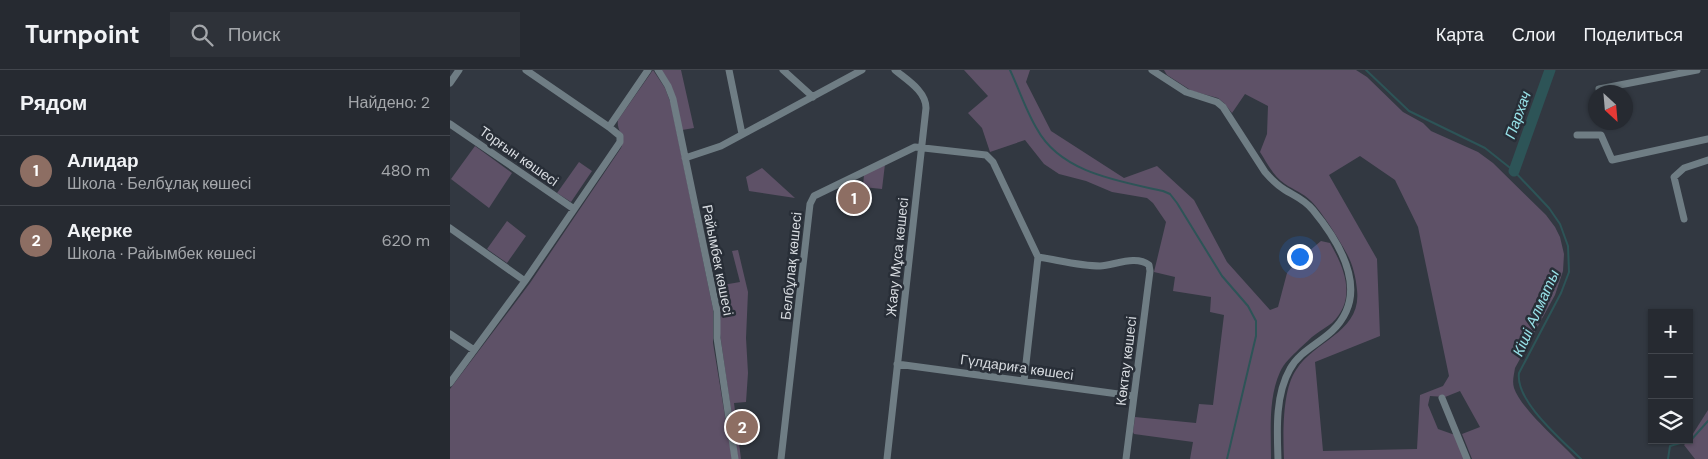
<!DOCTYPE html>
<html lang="ru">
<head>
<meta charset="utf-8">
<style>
	:root { --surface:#262a31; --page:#2e3239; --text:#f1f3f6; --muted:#a4a7ab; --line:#42464d; --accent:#8c9099 }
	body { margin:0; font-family:"DM Sans",sans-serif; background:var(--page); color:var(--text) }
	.controls { position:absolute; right:15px; bottom:15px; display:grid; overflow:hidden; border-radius:0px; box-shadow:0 1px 4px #0004 }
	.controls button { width:45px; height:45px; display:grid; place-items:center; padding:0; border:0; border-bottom:1px solid var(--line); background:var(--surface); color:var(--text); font:25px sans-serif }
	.compass { position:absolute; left:1138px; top:15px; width:45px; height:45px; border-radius:50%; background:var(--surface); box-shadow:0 1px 4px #0004; rotate:154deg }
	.you { position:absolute; left:849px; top:186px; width:18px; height:18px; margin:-12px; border:4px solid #fff; border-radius:50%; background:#1a73e8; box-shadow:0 0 0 8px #1a73e833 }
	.badge { display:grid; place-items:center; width:32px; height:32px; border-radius:50%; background:var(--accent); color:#fff; font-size:16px; font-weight:700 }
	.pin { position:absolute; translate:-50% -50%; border:2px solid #fff; box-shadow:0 1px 5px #0006 }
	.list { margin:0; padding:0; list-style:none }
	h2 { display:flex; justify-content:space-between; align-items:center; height:65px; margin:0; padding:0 20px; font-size:21px }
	h2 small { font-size:16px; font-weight:400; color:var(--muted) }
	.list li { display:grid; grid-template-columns:32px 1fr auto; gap:15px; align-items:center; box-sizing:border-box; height:70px; padding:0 20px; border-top:1px solid var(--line) }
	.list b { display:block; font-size:19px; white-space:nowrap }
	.list p { margin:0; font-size:16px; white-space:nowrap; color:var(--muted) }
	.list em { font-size:16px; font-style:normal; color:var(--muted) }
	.icon { flex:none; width:28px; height:28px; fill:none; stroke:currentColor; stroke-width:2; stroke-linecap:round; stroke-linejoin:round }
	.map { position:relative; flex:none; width:1258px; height:389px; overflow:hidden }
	header { display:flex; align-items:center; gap:30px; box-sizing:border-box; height:70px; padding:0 25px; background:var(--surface); border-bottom:1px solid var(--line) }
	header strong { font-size:24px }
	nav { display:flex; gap:28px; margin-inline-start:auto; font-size:18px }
	.search { width:350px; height:45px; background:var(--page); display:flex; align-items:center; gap:12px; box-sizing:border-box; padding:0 18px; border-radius:0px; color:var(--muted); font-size:19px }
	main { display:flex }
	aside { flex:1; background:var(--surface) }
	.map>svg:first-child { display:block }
</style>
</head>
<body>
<header>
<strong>Turnpoint</strong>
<div class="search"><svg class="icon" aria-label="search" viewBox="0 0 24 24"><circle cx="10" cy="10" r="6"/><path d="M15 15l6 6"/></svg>Поиск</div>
<nav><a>Карта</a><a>Слои</a><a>Поделиться</a></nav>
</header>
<main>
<aside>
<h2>Рядом<small>Найдено: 2</small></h2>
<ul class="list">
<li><span class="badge" style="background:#8d6e63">1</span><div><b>Алидар</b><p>Школа · Белбұлақ көшесі</p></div><em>480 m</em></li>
<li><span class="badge" style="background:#8d6e63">2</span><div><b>Ақерке</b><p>Школа · Райымбек көшесі</p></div><em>620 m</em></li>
</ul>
</aside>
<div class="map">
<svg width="1258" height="389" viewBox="0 0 1258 389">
	<rect width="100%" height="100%" fill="#323841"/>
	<path fill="#5e5167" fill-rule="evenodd" d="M203 0 215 18 221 34 263 239V273L282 389H0V319L80 213 171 78C176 68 166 60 168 50Z
		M210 0H231L244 58 232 60C228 39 226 16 210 0Z
		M514 0H580L576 12 601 61 674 108 707 96 744 130 777 192 820 240 828 237 837 203 846 192 871 171 880 173C895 199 907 229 882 253 877 257 871 260 866 264 860 268 855 274 849 279 842 286 834 293 830 302 818 329 821 361 821 389H740L743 372 684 364 683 362 685 347 746 353 749 334 763 335 774 245 760 242 761 227 723 221 725 207 704 202 716 152 703 133 697 128 662 122 636 111 609 104 594 94 575 70 540 82 532 58 518 43 538 26Z
		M714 0H906L917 7 953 42 973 53 981 61 1028 82 1043 93 1096 145 1105 157 1110 167 1114 184 1113 201 1105 225 1065 298C1064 305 1062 311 1064 318 1071 339 1110 372 1126 389H1022L1012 364 1030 357 1010 321 995 327 980 326 978 335 988 359 1005 365 1015 389H834C833 365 832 320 846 300 865 270 912 262 907 220 906 208 903 195 897 184 889 169 872 142 861 131 853 123 844 120 835 114 824 107 817 93 810 82L817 64 818 36 795 24 782 43 774 33 768 28 742 21 717 5ZM910 86 945 110 968 157 999 306 993 316 970 325 967 379 873 381 865 292 930 266 927 189 879 105Z
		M25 76 62 103 39 138 1 109Z
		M129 92 142 101 121 132 107 123Z
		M435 94 432 119 413 117 414 104Z
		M312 98 345 128 299 121 296 107Z
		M57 151 76 166 57 193 37 179Z
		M288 180 298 222 296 268 298 303 296 332 284 333 291 389H288L269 257 271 244 267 216 290 212 282 181Z
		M1258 340V389H1245L1234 375 1239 370Z"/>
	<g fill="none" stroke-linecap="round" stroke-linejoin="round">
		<path stroke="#2d5457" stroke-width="2" d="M560 0C569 19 576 41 587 59 611 103 669 111 713 121L720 124 727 133 772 206 798 236 806 251V266L777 389
			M916 0 959 41 1035 78 1064 101 1099 138 1110 154 1118 176 1119 202 1111 223 1069 303C1065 331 1112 370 1131 389
			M1218 389 1220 376 1241 370 1258 351"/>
		<path stroke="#2d5457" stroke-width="11" d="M1064 101 1100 0"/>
		<path stroke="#6f7d84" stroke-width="7" d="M208 0 218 16 223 29 267 241V268L285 389
			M279 0 292 64
			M333 0 363 27
			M702 0 736 22 767 32 773 37 815 102C821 109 827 115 835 120 845 126 855 130 863 140 891 174 921 224 882 261 868 274 849 282 840 299 825 325 827 361 828 389
			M0 13 9 0
			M1149 19 1247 0
			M0 54 124 139
			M159 57 198 0
			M1127 65H1151L1162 90 1258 69
			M235 88 271 76 412 0
			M1234 149 1224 107 1234 98 1258 90
			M0 158 75 211
			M588 187C608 190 630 196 650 196 665 195 686 185 699 195L700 201 676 389
			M0 264 24 280
			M447 294 683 326
			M574 311 588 187
			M0 313 75 211 170 72V66L159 57 76 0
			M992 328 1017 389
			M331 389 360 134 364 126 465 77 536 85 543 92 588 187
			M437 389 476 38C476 21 457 10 445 0"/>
	</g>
	<g text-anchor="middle" stroke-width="5" stroke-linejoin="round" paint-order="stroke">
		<g font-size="14" fill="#d8dce1" stroke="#282e37">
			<text transform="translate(69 86) rotate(35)" y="5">Торғын көшесі</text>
			<text transform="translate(447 187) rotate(-84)" y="5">Жаяу Мұса көшесі</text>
			<text transform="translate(268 190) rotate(79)" y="5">Райымбек көшесі</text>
			<text transform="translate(341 196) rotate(-84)" y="5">Белбұлақ көшесі</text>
			<text transform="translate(676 291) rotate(-83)" y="5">Көктау көшесі</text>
			<text transform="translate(567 297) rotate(8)" y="5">Гүлдариға көшесі</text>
		</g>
		<g font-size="15" font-style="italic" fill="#97e1e8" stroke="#282e37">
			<text transform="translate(1068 45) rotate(-70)" y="5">Пархач</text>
			<text transform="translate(1086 243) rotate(-66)" y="5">Кіші Алматы</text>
		</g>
	</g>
</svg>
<div class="controls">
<button>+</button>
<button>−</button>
<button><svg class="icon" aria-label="layers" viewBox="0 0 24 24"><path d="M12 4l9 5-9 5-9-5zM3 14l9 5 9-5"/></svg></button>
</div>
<svg class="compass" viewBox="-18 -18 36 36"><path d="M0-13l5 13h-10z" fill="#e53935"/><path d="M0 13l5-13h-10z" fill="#a4a7ab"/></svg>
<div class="you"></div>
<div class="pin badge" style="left:404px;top:128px;background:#8d6e63">1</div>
<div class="pin badge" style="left:292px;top:357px;background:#8d6e63">2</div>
</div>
</main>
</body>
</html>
